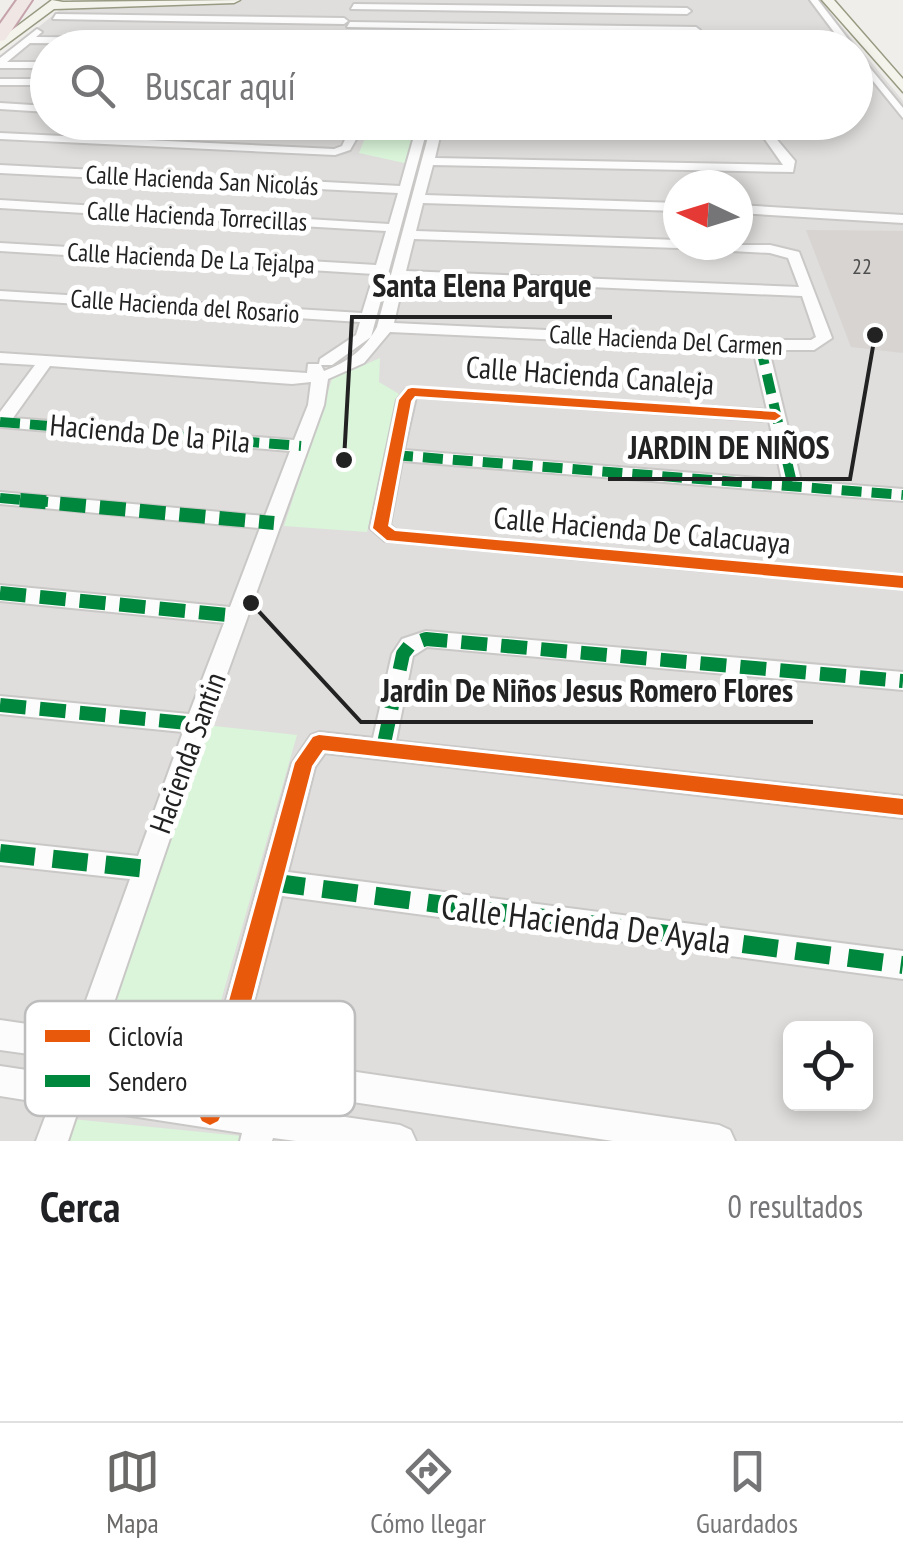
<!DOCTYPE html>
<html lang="es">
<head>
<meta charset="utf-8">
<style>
	:root { --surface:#fff; --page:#f6f6f6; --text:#202124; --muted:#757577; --line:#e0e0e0; --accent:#6a6968 }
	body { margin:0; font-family:"PT Sans Narrow",sans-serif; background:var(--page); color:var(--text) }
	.controls { position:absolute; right:30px; bottom:30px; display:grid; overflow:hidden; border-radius:15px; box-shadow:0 5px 15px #0003 }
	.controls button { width:90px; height:90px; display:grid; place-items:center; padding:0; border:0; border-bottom:2px solid var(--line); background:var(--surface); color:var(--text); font:50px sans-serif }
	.compass { position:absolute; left:663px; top:170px; width:90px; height:90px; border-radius:50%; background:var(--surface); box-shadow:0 5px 15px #0003; rotate:274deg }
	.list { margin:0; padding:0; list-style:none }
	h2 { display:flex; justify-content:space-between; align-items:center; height:130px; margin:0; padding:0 40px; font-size:42px }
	h2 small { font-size:32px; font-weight:400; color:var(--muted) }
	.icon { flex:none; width:55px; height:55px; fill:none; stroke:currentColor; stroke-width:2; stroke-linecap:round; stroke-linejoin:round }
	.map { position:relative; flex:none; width:903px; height:1141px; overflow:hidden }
	.search { position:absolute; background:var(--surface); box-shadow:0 5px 15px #0003; left:30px; right:30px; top:30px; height:110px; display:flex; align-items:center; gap:25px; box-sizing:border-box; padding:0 35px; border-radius:55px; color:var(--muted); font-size:38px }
	.sheet { height:280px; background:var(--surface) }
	nav { display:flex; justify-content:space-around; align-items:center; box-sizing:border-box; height:140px; border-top:2px solid var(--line); background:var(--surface); font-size:28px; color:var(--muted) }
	nav a { display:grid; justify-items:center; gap:5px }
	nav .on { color:var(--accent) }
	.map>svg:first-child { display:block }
</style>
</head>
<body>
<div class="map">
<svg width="903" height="1141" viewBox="0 0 903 1141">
	<rect width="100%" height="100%" fill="#f0eeeb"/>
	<path fill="#dfdedc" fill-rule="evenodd" d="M72 0H820L903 101V1141H0V58ZM48 48H856V122H48ZM678 185H738V245H678ZM790 1028H866V1104H790Z"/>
	<path fill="#daf5da" d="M371 123H418L409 164 359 153Z
		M380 358 379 382 399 394 367 532 284 526 332 379Z
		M205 725 297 735 204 1060 93 1043Z
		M72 1119 241 1136 240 1141H65Z"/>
	<path fill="#d7d4d2" d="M806 230 903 231V353L851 347Z"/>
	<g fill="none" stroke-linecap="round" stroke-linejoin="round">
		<g stroke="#c9c8c7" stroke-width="4">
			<path id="minor" d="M810 0H818L855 48H846Z
				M354 4 687 8 691 11 687 14 351 9Z
				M56 14 344 18 348 21 344 24 53 19Z
				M350 22 696 27 700 30 696 33 347 27Z
				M37 29 42 32 36 37 347 40 564 48 30 43 7 62H48V68H0V58Z
				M856 51 903 108V118L856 60Z
				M0 79H48V85H0Z
				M0 103 48 106V112L0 109Z
				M312 122H355L362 129 350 150 335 155 0 139V133L334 149 342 146 350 129Z
				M418 122H429L371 337 332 365H321L324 371C348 362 365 349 377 327L432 122 758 131 751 122H762L795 161 793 172 433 165 425 195 678 203V211L423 203 416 231 678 240V245H684L678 248 414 239 406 271 799 287 788 258 770 253 693 249 686 245H770L799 252 832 338 814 350H769L801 481 903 489V501L402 461 390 525 396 530 903 575V589L385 541 370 528 397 400 406 389 767 410 753 349 390 332 364 363 328 379 324 405 209 724 103 1035 212 1051 292 763 311 735 319 732 373 738 392 654 402 639 426 631 903 672V690L427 647 413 656 396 741 903 796V818L325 753 315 767 288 872 903 951V979L282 896 240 1055 719 1125 730 1130 735 1141H613L233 1084 229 1100 400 1125 411 1130 416 1141H296L273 1138 272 1141H240L242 1133 79 1108 68 1141H36L50 1104 0 1096V1066L60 1075 65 1059 0 1050V1020L75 1031 130 879 0 865V841L138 856 183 732 0 714V696L189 714 224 623 0 601V585L230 607 260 528 0 504V492L265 516 290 451 0 427V412L35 365 0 363V353L307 373 308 364H319L320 359 356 335 360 322 0 299V291L362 313 374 274 0 251V243L376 265 386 231 0 208V200L389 224 398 193 0 173V165L400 186ZM442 128 764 138 783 165 435 158ZM404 279 802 296 816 337 811 340H760L394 323ZM50 366 292 384 311 382 308 405 294 440 13 418ZM416 397 769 421 782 480 404 450ZM94 1064 204 1080 199 1095 89 1079Z
				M738 205 903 215V223L738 213Z"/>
		</g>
		<g stroke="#999a82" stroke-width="3">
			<path id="secondary" d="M52 0 63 2 240 0 234 3 54 9 0 49V39Z
				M822 0H834L903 79V92Z"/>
		</g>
		<g stroke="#c5a2ac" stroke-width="4">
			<path id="trunk" d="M17 0H32L5 40 0 41V24Z"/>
		</g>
		<use href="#minor" fill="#fdfcfc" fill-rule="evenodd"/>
		<use href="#secondary" fill="#f4f4ed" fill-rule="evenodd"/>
		<use href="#trunk" fill="#f0e6e4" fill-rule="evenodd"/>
		<path stroke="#00873e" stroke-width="8" stroke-dasharray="15 8" stroke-linecap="butt" d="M751 134 766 135"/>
		<path stroke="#00873e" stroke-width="10" stroke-dasharray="20 10" stroke-linecap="butt" d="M760 345 793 487
			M0 422 301 446
			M393 455 903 495
			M0 498 48 502"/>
		<path stroke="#00873e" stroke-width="14" stroke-dasharray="26 14" stroke-linecap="butt" d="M20 500 274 523
			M0 593 237 616
			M0 705 197 724
			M383 748 403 654 410 645 426 639 903 681"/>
		<path stroke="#00873e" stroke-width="18" stroke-dasharray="35 18" stroke-linecap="butt" d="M0 853 147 869
			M270 882 903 965"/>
		<g stroke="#fff" stroke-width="6">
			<path id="cycleway" d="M412 388 775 412 781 416 775 420 415 396 411 401 388 526 395 531 903 576V588L387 540 373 528 399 400 408 389Z
				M319 735 903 799V815L323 750 312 766 222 1113 218 1121 210 1125 202 1121 198 1113 295 763 313 737Z"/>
		</g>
		<use href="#cycleway" fill="#e8590c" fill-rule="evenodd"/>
	</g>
	<g text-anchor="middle" stroke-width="10" stroke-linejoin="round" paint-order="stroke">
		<g font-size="22" fill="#4f4e4e">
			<text x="862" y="274">22</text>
		</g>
		<g font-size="25" fill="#222" stroke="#fff">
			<text transform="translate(202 180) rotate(3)" y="9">Calle Hacienda San Nicolás</text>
			<text transform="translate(197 216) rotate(3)" y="9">Calle Hacienda Torrecillas</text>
			<text transform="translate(191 258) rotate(3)" y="9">Calle Hacienda De La Tejalpa</text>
			<text transform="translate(185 306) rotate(4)" y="9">Calle Hacienda del Rosario</text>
			<text transform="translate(666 340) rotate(3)" y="9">Calle Hacienda Del Carmen</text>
		</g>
		<g font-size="30" fill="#222" stroke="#fff">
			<text transform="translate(590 376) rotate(4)" y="10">Calle Hacienda Canaleja</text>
			<text transform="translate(150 434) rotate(5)" y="10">Hacienda De la Pila</text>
			<text transform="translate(642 531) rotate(5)" y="10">Calle Hacienda De Calacuaya</text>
			<text transform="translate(188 753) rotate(-70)" y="10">Hacienda Santin</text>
		</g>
		<g font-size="35" fill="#222" stroke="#fff">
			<text transform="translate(586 924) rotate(7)" y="12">Calle Hacienda De Ayala</text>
		</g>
	</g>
	<rect x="25" y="1001" width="330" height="115" rx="15" fill="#fff" stroke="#bdbdbd" stroke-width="2.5"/>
	<rect x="45" y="1030" width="45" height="12" fill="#e8590c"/>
	<rect x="45" y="1075" width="45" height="12" fill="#00873e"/>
	<g font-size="28" fill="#222">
		<text x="108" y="1046">Ciclovía</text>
		<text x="108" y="1091">Sendero</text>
	</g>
	<path fill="none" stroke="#222" stroke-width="4" d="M344 460L352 317H612M875 335L850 479H608M251 603L361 722H813"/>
	<g fill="#222" stroke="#fff" stroke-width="4">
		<circle cx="344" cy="460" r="10"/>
		<circle cx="875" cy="335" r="10"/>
		<circle cx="251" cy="603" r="10"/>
	</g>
	<g font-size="32" text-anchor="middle" font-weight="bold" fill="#222" stroke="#fff" stroke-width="10" stroke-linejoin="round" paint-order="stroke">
		<text x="482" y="297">Santa Elena Parque</text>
		<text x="729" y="459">JARDIN DE NIÑOS</text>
		<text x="587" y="702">Jardin De Niños Jesus Romero Flores</text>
	</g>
</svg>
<div class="controls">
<button><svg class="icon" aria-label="locate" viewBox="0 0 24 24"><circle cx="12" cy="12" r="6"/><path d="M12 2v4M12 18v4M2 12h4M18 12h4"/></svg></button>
</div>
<svg class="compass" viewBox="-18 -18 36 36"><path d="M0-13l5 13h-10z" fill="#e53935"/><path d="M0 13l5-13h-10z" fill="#757577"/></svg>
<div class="search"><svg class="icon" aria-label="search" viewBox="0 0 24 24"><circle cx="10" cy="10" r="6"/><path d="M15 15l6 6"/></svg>Buscar aquí</div>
</div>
<section class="sheet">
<h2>Cerca<small>0 resultados</small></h2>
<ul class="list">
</ul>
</section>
<nav>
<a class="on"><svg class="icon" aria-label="map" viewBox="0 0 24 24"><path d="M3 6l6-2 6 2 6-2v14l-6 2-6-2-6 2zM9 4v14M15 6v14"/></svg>Mapa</a>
<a><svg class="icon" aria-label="directions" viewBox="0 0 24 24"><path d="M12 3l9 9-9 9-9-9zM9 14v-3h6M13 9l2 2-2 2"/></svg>Cómo llegar</a>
<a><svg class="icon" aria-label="saved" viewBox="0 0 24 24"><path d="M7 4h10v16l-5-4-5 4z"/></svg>Guardados</a>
</nav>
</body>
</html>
